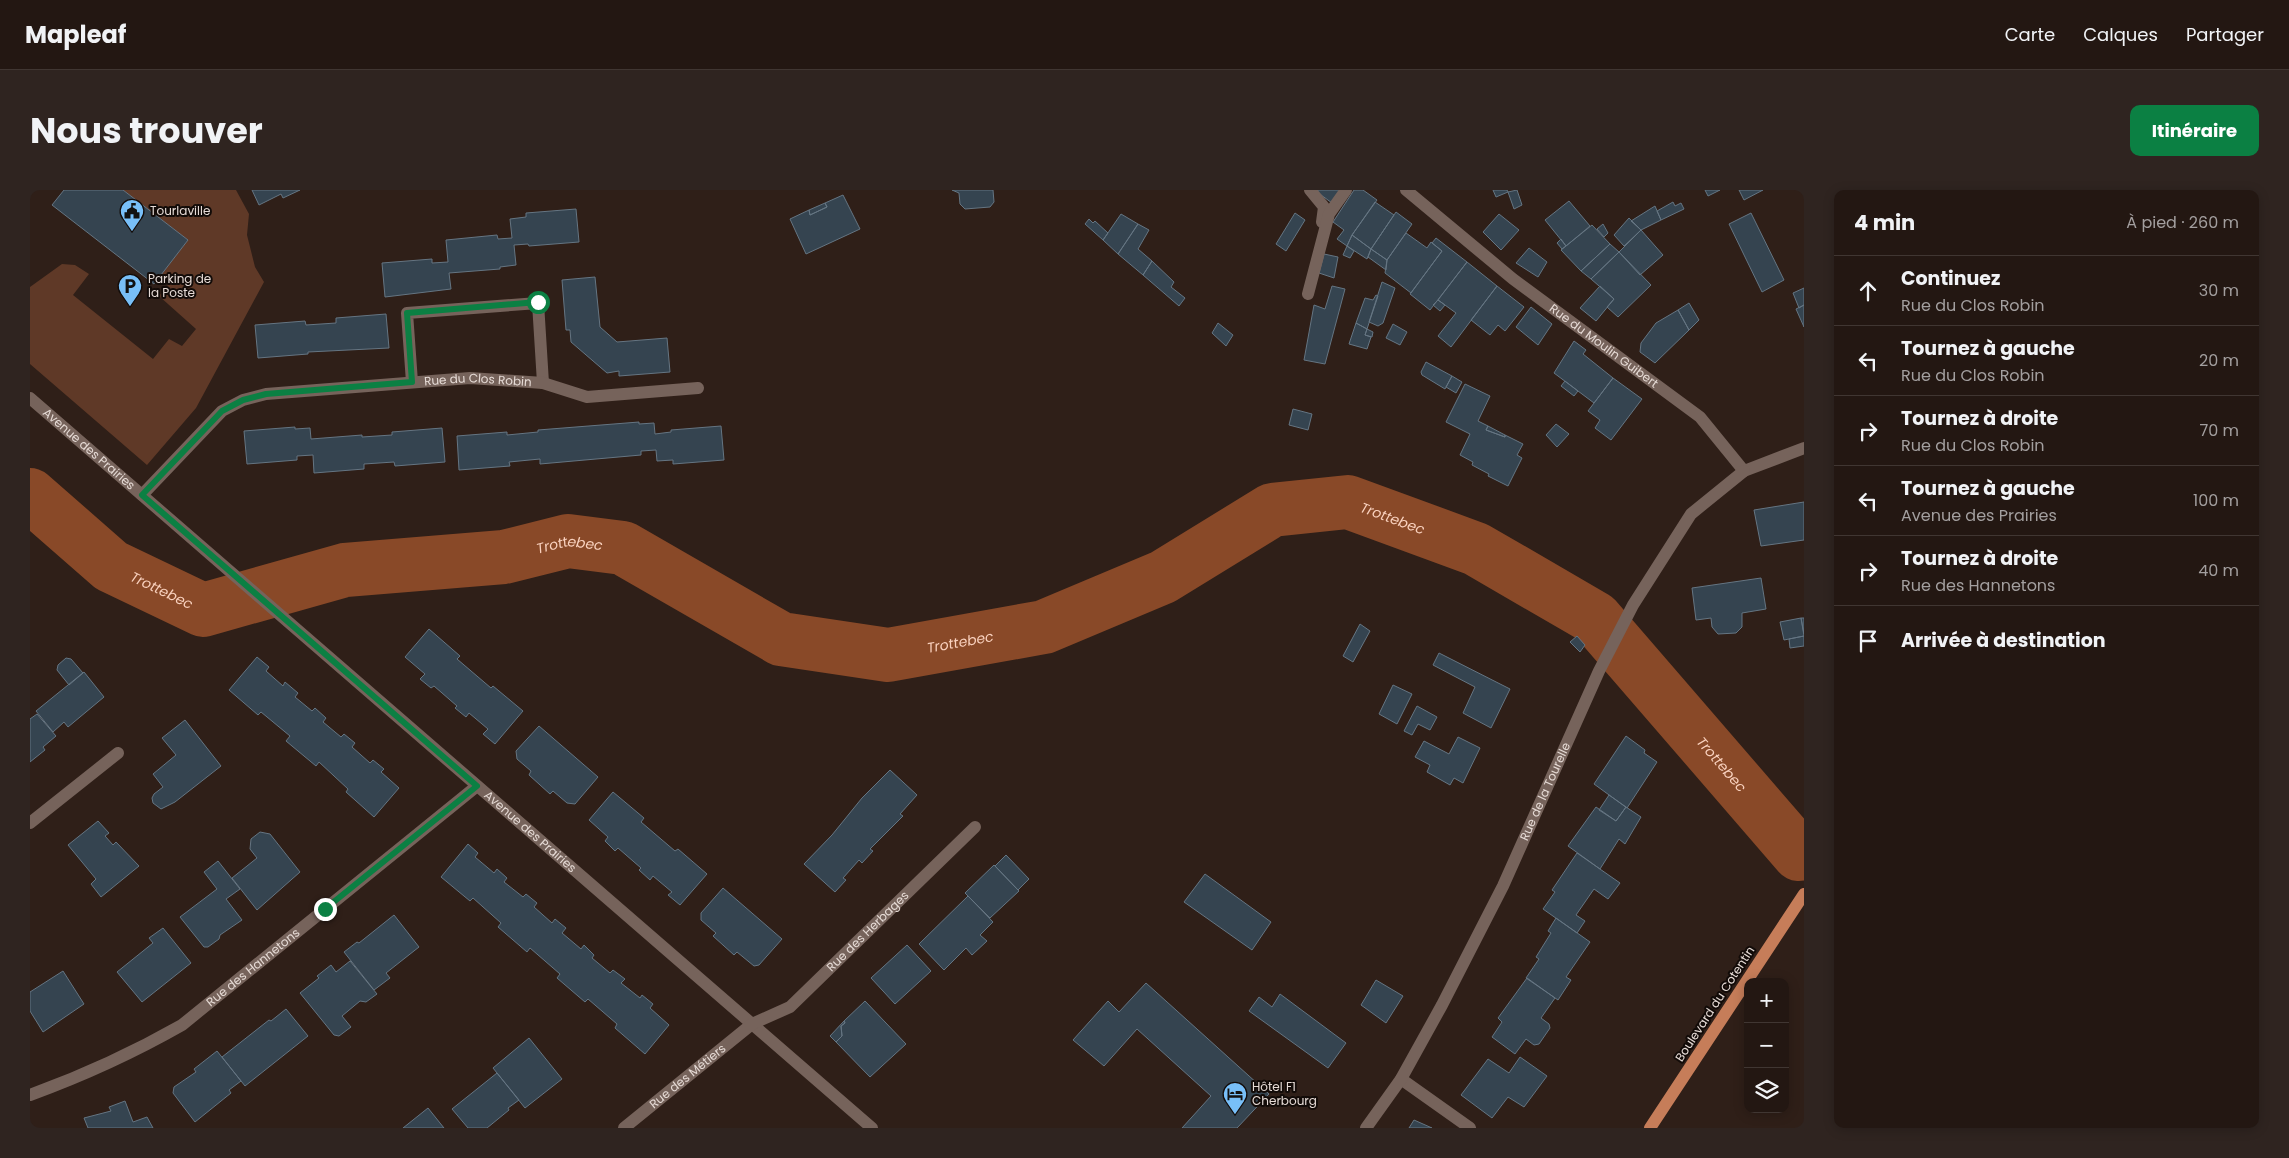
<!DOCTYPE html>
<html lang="fr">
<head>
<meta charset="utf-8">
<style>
	:root { --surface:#231712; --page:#2f2420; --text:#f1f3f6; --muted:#a39f9f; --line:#403632; --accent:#0b8043 }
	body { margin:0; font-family:Poppins,sans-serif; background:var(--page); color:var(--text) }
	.controls { position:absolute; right:15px; bottom:15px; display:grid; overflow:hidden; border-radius:10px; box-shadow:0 2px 12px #0003 }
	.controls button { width:45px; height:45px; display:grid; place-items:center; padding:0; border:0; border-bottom:1px solid var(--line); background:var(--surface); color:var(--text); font:25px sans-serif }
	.stop { position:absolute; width:15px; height:15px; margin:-11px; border:4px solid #0b8043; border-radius:50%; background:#fff }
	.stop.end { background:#0b8043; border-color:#fff; box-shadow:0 1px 5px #0008 }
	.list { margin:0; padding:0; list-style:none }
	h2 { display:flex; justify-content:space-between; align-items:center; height:65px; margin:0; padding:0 20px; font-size:21px }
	h2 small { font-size:16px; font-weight:400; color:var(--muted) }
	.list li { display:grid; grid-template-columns:32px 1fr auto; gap:15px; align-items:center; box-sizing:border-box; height:70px; padding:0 20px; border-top:1px solid var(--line) }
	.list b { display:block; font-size:19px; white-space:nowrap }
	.list p { margin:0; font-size:16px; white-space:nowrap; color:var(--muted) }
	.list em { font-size:16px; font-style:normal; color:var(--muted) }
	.icon { flex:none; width:28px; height:28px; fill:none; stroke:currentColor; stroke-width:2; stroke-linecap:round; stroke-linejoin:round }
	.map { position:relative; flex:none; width:1774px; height:938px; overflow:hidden; border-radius:10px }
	header { display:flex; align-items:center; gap:30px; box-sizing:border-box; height:70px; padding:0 25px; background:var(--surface); border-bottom:1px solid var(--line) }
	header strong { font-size:24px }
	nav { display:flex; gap:28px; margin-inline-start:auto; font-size:18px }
	.intro { display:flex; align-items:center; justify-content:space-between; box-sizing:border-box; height:120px; padding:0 30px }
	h1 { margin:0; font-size:35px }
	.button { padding:12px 22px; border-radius:10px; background:var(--accent); color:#fff; font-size:18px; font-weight:700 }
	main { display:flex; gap:30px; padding:0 30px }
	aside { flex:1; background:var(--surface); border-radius:10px; box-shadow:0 2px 12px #0003 }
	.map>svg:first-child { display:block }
</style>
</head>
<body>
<header>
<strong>Mapleaf</strong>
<nav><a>Carte</a><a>Calques</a><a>Partager</a></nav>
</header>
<div class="intro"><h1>Nous trouver</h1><a class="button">Itinéraire</a></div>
<main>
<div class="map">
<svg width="1774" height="938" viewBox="0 0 1774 938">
	<rect width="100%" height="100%" fill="#2f1f18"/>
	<path fill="#5f3927" d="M93 0H206L219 24 217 45 225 77 234 92 166 218 117 275 0 174V97L32 74 45 75 59 84 43 105 123 169 139 149 152 156 166 139 129 106 138 95 130 86 158 50Z"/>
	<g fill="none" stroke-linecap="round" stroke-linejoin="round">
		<path stroke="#894928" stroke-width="54" id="s1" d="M0 305 81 376 173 420 315 380 474 367 538 351 593 358 751 449 858 465 1014 437 1133 387 1242 320 1318 312 1446 359 1565 428 1769 664"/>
	</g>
	<path fill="#354450" stroke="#657582" d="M34 0H93L158 50 124 94 22 15Z
		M222 0H270L253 8 251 4 229 15Z
		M922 0H963L964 12 960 17 935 19 930 14 929 3Z
		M1288 0H1311L1302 13 1287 2Z
		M1324 0H1333L1347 10 1322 45 1317 56 1307 49 1314 40 1303 32Z
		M1463 0H1477L1478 2 1466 7Z
		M1487 0 1492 15 1484 19 1478 2Z
		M1675 0H1690L1678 6Z
		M1709 0H1733L1714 10Z
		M813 5 830 39 776 64 760 29 779 20 780 25 797 17 795 13Z
		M1539 11 1560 36 1536 56 1515 30Z
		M1345 12 1364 25 1341 59 1322 45Z
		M1643 12 1645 16 1651 13 1654 19 1631 30 1627 21Z
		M795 13 797 17 780 25 779 20Z
		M1625 16 1631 30 1611 40 1601 31Z
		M546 19 549 52 499 56 498 54 484 55 486 75 470 77V79L419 83 421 99 355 107 352 73 402 69V73L418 72 416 50 467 45 468 49 482 48 480 29 496 27V23Z
		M1366 22 1382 34 1357 70 1341 59Z
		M1265 23 1275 30 1256 61 1246 54Z
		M1721 23 1754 90 1732 102 1699 34Z
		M1091 24 1108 34 1088 64 1073 50Z
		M1469 24 1489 40 1471 60 1453 42Z
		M1599 28 1611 40 1594 56 1584 45Z
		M1059 29 1063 33 1065 31 1078 43 1073 50 1055 34Z
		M1108 34 1119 40 1108 59 1122 71 1113 85 1088 64Z
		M1573 34 1578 43 1574 47 1567 39Z
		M1562 35 1580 54 1551 81 1531 60Z
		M1611 40 1633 65 1610 85 1589 62Z
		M1376 43 1397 58 1401 52 1412 61 1381 103 1355 83 1357 70Z
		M1322 45 1341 59 1337 69 1317 56Z
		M1406 48 1437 72 1400 120 1380 104 1412 61 1402 53Z
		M1531 49 1536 56 1532 59 1527 53Z
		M1580 54 1589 62 1561 89 1551 81Z
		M1317 56 1324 61 1320 68 1313 65Z
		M1499 58 1517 72 1508 87 1486 73Z
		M1341 59 1357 70 1356 80 1338 67Z
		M1589 62 1621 95 1588 127 1577 117 1584 109 1561 89Z
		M1294 64 1308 67 1304 88 1289 83Z
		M1122 71 1144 92 1141 97 1155 108 1149 116 1113 85Z
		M1437 72 1467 96 1421 157 1408 146 1426 123 1408 110Z
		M565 87 570 137 587 152 637 148 640 182 589 186V181L577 183 541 152 540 140H536L532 90Z
		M1352 92 1365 98 1353 133 1348 136 1339 132Z
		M1302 96 1315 99 1295 174 1274 170 1284 115 1295 119Z
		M1467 96 1494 117 1475 141 1468 135 1460 145 1441 130Z
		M1570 96 1584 109 1566 131 1550 118Z
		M1774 98V115L1769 118 1763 103Z
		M1346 105 1348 106 1337 139 1326 133 1335 108 1343 110Z
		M1408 110 1415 115 1410 121 1403 115Z
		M1659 113 1669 130 1659 140 1648 120Z
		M1774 115V137L1766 119Z
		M1501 117 1522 134 1508 155 1486 137Z
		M1648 120 1659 140 1625 173 1610 162 1611 153 1626 133Z
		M356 124 359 158 278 162V164L228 168 225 135 275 131 276 135 306 133V128Z
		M1188 133 1203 145 1196 156 1182 143Z
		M1326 133 1337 139 1335 145 1341 147 1337 159 1319 154Z
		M1363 134 1377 142 1370 155 1356 148Z
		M1337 139 1343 142 1342 147 1335 145Z
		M1544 151 1556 160 1553 164 1583 188 1564 213 1524 183Z
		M1396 172 1422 186 1415 199 1392 185 1391 182Z
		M1422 186 1432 192 1426 203 1416 197Z
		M1583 188 1612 209 1581 250 1565 238 1570 230 1558 221Z
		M1535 191 1548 201 1544 206 1531 196Z
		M1435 194 1460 206 1448 231 1458 236 1456 240 1475 247V245L1493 254 1487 265 1492 268 1478 296 1458 286 1459 284 1442 275 1443 272 1430 265 1440 244 1416 232Z
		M1263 219 1282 224 1278 240 1259 235Z
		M609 232V234L624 233 625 244 641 242V240L691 236 694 270 643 274V270L627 271 626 260 611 261V265L510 274V269L479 272 480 276 429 280 427 246 477 242V245L508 242V240Z
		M1526 234 1539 244 1527 257 1516 245Z
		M1458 236 1475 245V247L1456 240Z
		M265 237V239L280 238 281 249 332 245V247L362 245V242L412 238 415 272 365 276 364 272 334 274V279L284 283 283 265 267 266V270L217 274 214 241Z
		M1774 312V350L1731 356 1724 320Z
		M1731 388 1736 419 1712 423V437L1706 443 1688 444 1682 437 1681 428 1666 430 1662 398Z
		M1771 428H1774V444Z
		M1771 428 1774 446 1754 450 1750 432Z
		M1330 434 1340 441 1323 472 1313 466Z
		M399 439 430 466 427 469 461 498 463 496 493 521 465 554 453 544 458 539 439 523 436 527 425 518 427 516 404 496 401 498 390 489 395 484 375 467Z
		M1547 446 1555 455 1550 462 1540 452Z
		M1774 446V456L1760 458 1759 449Z
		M1409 463 1480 499 1461 538 1433 523 1445 497 1403 475Z
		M227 467 239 477 236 481 253 496 255 492 268 503 265 507 282 521 285 518 296 528 293 532 311 547 314 544 325 553 322 557 340 573 343 570 354 579 351 582 369 598 344 627 316 602 318 599 289 572 286 576 256 551 260 546 231 522 228 525 199 500Z
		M36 468 41 469 53 483 39 495 27 480 28 475Z
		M54 482 74 507 38 537 34 532 23 542 6 521Z
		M1363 495 1382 504 1367 534 1349 524Z
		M1387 516 1407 527 1400 540 1388 534 1382 545 1374 541Z
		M7 524 26 546 13 557 15 560 0 572V529Z
		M155 530 191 576 145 612 131 619 123 613 122 608 124 604 133 597 123 584 146 565 132 548Z
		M509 536 568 587 545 614 537 613 523 601 520 604 499 585 501 581 487 569 486 561Z
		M1596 546 1615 560 1614 563 1627 572 1597 618 1564 594Z
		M1428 547 1450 558 1433 593 1424 588 1420 595 1397 582 1400 575 1385 567 1394 551 1419 564Z
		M860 580 887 605 870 624 873 626 840 659 843 661 832 673 829 670 813 688 816 690 805 702 774 674 802 645 832 608Z
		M583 602 614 628 611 632 645 661 648 659 677 684 650 715 638 705 642 702 623 686 620 690 609 680 611 678 588 658 585 661 575 651 578 647 559 630Z
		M1579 605 1596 617 1586 631 1569 620Z
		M1566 617 1586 631 1596 617 1611 627 1595 654 1589 649 1570 679 1538 656Z
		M68 631 79 643 75 646 83 655 86 652 109 676 71 707 61 694 66 689 38 655Z
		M230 642 240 644 270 682 227 720 202 688 227 668 220 659 221 649Z
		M438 654 448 663 445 667 464 683 467 679 477 688 474 692 493 707 496 704 507 713 504 717 522 733 525 729 536 738 532 743 551 759 554 755 564 765 562 768 580 783 583 780 595 789 591 793 610 808 612 805 623 814 620 818 639 835 615 864 585 838 587 834 558 809 555 812 527 788 530 784 500 758 497 762 468 737 471 733 443 708 440 711 411 687Z
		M1547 663 1590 693 1578 709 1564 699 1546 725 1555 731 1547 743 1513 719 1525 702 1522 700Z
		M976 665 999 689 988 700 965 676Z
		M188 671 210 699 196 709 212 730 190 745 189 749 178 757H174L150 727 187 699 174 682Z
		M964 675 989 701 960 728 935 703Z
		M1175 684 1241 732 1222 760 1154 712Z
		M693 698 752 749 729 775 724 776 707 762 704 765 683 746 686 743 671 730V723Z
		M938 706 963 732 950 745 957 751 942 765 936 758 914 780 889 754Z
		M364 725 389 757 356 783 360 788 344 800 314 762 327 752 329 753Z
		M1526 728 1560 752 1536 787 1541 790 1528 810 1496 788 1509 769 1506 767 1521 743 1518 741Z
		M133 738 161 773 112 812 87 782 123 753 119 748Z
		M877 755 901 781 865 814 841 788Z
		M320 771 347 804 336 812 330 811 312 826 321 837 309 846 304 845 270 803 289 788 287 786 301 775 306 782Z
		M33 781 54 814 13 842 0 821V802Z
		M1497 788 1525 808 1511 828 1519 834 1520 838 1509 854 1504 855 1496 849 1485 864 1462 847 1472 832 1468 828Z
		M1346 790 1373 806 1356 833 1331 815Z
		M1116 793 1239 904 1207 938H1152L1181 906 1107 839 1074 876 1043 850 1078 811 1089 822Z
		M1250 804 1316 853 1298 878 1219 821 1229 807 1242 817Z
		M835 811 876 854 840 887 806 852 812 846 811 836 815 833 814 831Z
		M256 819 278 846 215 896 192 867 239 830 241 831Z
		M814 831 815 833 811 836 812 846 806 852 800 846Z
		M499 848 532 889 495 918 463 878Z
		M187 861 211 891 199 900 201 903 165 932 143 903 144 897 166 882 164 879Z
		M1490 867 1517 886 1494 917 1478 907 1462 928 1431 905 1458 869 1479 883Z
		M467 883 489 910 478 918 479 920 457 938H438L422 919Z
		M95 911 103 932 117 927 123 938H58L54 928 81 921 79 917Z
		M398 918 414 938H373Z
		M1384 930 1402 938H1379Z"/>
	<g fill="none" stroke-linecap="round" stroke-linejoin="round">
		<g stroke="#76635b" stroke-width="12">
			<path d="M1280 0 1294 17 1292 32"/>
			<path id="s2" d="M1376 0 1483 89 1670 227 1714 281 1774 258"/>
			<path d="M1278 104 1299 24 1316 0"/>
			<path d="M382 192 377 123 508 113 513 193"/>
			<path id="s3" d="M0 208 842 938"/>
			<path id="s4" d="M112 305 192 221 213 210 236 204 440 188 513 193 557 207 668 198"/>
			<path d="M0 633 88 563"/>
			<path d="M1371 889 1440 938"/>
			<path id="s5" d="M0 905C55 885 101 864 152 835L447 596"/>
			<path id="s6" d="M594 938 722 834 760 817 945 637"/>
			<path id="s7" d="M1336 938 1371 889 1412 815 1473 696 1569 481 1603 415 1661 324 1714 281"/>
		</g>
		<path stroke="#c67d59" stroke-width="12" d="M1620 938 1774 704"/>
	</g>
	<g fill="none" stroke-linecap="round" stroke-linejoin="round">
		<path stroke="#0b8043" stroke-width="6" d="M295 719 447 596 112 305 192 221 213 210 236 204 382 192 377 123 508 112"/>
	</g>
	<defs>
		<g id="civic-pin" transform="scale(1.25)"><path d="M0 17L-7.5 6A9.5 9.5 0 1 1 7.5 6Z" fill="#78bff8" stroke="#120b08"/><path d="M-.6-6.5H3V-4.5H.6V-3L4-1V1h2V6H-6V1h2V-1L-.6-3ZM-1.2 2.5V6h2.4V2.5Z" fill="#111"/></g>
		<g id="parking-pin" transform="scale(1.25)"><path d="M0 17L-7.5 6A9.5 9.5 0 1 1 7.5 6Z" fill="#78bff8" stroke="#120b08"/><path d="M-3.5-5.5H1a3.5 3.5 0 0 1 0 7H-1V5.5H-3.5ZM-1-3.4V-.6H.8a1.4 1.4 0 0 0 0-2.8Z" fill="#111"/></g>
		<g id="hotel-pin" transform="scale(1.25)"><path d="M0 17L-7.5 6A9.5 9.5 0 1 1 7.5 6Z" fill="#78bff8" stroke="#120b08"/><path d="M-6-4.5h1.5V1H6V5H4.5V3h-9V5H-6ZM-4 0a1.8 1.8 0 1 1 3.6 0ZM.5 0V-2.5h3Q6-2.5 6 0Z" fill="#111"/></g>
	</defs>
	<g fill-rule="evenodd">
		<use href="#civic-pin" x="102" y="21"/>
		<use href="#parking-pin" x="100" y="96"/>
		<use href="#hotel-pin" x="1205" y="904"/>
	</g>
	<g text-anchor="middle" stroke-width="4" stroke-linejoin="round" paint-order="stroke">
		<g font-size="12" fill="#e6dbd6" stroke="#120b08" text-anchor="start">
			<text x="120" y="25">Tourlaville</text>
			<text x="118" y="93">Parking de<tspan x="118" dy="14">la Poste</tspan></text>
			<text x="1222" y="901">Hôtel F1<tspan x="1222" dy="14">Cherbourg</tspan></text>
		</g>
		<g font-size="12" fill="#e6dbd6" stroke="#120b08">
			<text dy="4" stroke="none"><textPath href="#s2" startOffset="252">Rue du Moulin Guibert</textPath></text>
			<text dy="4" stroke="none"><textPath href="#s4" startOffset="376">Rue du Clos Robin</textPath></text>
			<text dy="4" stroke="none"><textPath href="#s3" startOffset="78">Avenue des Prairies</textPath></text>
			<text dy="4" stroke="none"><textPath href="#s7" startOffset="382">Rue de la Tourelle</textPath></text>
			<text dy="4" stroke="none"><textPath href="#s3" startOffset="662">Avenue des Prairies</textPath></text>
			<text dy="4" stroke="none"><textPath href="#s6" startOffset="315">Rue des Herbages</textPath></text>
			<text dy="4" stroke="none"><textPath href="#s5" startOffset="259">Rue des Hannetons</textPath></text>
			<text transform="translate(1685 814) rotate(-57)" y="4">Boulevard du Cotentin</text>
			<text dy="4" stroke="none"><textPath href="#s6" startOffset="82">Rue des Métiers</textPath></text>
		</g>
		<g font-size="14" font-style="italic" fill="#f9d1be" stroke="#120b08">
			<text dy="5" stroke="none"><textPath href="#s1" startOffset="1468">Trottebec</textPath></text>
			<text dy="5" stroke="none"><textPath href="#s1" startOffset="584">Trottebec</textPath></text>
			<text dy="5" stroke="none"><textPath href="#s1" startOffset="164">Trottebec</textPath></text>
			<text dy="5" stroke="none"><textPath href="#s1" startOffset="1002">Trottebec</textPath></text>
			<text dy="5" stroke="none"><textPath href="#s1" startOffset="1888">Trottebec</textPath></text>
		</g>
	</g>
</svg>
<div class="controls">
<button>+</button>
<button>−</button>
<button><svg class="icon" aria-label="layers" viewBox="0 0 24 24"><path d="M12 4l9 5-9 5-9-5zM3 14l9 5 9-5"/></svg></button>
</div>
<div class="stop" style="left:508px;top:112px"></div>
<div class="stop end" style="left:295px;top:719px"></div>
</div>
<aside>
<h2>4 min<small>À pied · 260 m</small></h2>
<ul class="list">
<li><svg class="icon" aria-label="ahead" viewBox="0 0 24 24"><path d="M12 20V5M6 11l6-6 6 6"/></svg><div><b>Continuez</b><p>Rue du Clos Robin</p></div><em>30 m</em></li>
<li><svg class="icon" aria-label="left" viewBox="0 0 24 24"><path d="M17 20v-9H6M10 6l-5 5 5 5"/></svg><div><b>Tournez à gauche</b><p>Rue du Clos Robin</p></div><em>20 m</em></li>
<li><svg class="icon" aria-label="right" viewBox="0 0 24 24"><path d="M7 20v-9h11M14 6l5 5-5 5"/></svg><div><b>Tournez à droite</b><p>Rue du Clos Robin</p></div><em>70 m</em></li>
<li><svg class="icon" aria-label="left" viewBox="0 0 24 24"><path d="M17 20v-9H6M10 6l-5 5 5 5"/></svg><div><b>Tournez à gauche</b><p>Avenue des Prairies</p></div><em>100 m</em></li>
<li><svg class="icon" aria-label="right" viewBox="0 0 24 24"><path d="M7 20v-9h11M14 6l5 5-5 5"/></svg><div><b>Tournez à droite</b><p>Rue des Hannetons</p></div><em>40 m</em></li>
<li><svg class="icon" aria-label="arrive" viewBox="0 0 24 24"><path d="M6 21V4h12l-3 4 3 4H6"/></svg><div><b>Arrivée à destination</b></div></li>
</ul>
</aside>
</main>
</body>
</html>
